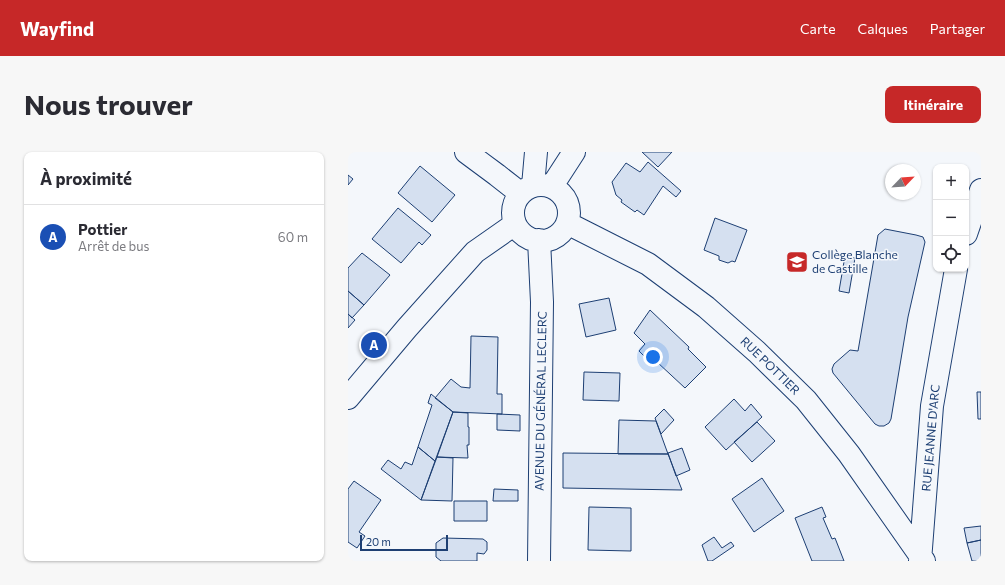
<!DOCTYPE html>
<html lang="fr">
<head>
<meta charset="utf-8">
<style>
	:root { --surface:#fff; --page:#f7f7f7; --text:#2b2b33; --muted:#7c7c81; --line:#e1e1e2; --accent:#c62828 }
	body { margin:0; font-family:Commissioner,sans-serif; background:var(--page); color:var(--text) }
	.controls { position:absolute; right:12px; top:12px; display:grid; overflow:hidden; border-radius:8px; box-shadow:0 1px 3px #0004 }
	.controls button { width:36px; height:36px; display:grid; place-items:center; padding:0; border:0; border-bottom:1px solid var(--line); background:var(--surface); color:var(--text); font:20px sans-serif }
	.compass { position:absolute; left:537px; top:12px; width:36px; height:36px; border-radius:50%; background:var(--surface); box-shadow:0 1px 3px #0004; rotate:65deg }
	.scale { position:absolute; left:12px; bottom:10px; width:88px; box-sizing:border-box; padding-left:4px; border:2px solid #1d3f73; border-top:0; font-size:11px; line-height:14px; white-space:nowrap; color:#1d3f73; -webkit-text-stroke:3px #f4f7fb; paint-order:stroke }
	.you { position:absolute; left:305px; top:205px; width:14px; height:14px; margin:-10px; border:3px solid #fff; border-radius:50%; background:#1a73e8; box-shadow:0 0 0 6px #1a73e833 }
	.badge { display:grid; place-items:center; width:26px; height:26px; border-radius:50%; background:var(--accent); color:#fff; font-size:13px; font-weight:700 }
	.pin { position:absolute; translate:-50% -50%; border:2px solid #fff; box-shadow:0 1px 4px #0006 }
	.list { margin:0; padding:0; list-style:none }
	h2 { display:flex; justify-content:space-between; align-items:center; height:52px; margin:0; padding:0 16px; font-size:17px }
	h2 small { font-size:13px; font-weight:400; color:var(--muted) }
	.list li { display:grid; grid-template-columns:26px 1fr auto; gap:12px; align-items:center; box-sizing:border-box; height:64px; padding:0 16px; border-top:1px solid var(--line) }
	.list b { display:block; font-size:15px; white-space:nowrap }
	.list p { margin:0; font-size:13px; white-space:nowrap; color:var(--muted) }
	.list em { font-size:13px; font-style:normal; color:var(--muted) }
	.icon { flex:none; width:22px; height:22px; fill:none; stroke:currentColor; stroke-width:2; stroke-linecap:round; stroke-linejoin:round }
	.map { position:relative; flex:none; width:633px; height:409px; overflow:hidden; border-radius:8px }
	header { display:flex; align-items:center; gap:24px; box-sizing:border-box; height:56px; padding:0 20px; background:var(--accent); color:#fff }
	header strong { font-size:19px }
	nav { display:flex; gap:22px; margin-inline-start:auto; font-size:14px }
	.intro { display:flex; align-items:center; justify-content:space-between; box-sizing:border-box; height:96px; padding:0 24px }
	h1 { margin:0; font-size:28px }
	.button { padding:10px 18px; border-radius:8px; background:var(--accent); color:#fff; font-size:14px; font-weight:700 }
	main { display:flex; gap:24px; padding:0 24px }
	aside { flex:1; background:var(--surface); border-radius:8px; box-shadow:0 1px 3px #0004 }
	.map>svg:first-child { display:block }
</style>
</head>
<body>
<header>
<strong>Wayfind</strong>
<nav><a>Carte</a><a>Calques</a><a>Partager</a></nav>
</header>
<div class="intro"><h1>Nous trouver</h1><a class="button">Itinéraire</a></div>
<main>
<aside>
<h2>À proximité<small></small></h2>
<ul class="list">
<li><span class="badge" style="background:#1a4fb4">A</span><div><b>Pottier</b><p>Arrêt de bus</p></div><em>60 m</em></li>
</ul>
</aside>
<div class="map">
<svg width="633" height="409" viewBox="0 0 633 409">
	<rect width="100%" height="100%" fill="#f4f7fb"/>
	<path fill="#d5e0f0" stroke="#1d3f73" d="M294 0H324L310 15Z
		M300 10 333 39 328 45 315 34 296 63 289 58 287 60 273 50 274 48 268 43 264 30 278 11 292 20Z
		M72 14 107 43 84 70 50 41Z
		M0 23 5 27 0 33Z
		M50 56 83 83 74 93 71 90 53 111 24 87Z
		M367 66 399 78 387 110 384 109 380 111 371 108V104L356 98Z
		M537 77 568 83 575 85 577 90 560 165 543 267 541 271 536 274H531L527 272 485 221 484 217 486 212 502 198 510 199 530 83Z
		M14 101 42 123 16 153 0 139V116Z
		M497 104 507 106 501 141 491 139Z
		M0 139 16 153 4 166 0 162Z
		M261 146 268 178 238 185 231 152Z
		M302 158 341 195 340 197 358 215 337 236 309 210 305 213 291 199 297 192 286 181Z
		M0 162 7 168 0 176Z
		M123 184 150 185 149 242H154V262L105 260 87 246 103 227 113 235 122 236Z
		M236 220 272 221 271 249 235 248Z
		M629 240H633V267H630Z
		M83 242 105 260 87 309 70 295 84 253 80 251Z
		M386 247 397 259 403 252 414 265 378 298 357 275Z
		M316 257 326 268 313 282 307 266Z
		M105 260 120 261V275H121V293H119L120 306 89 305Z
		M149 262 172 263V279L149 278Z
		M271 268 308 269 320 302H270Z
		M409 270 427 289 404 310 386 290Z
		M70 295 87 309 73 348 33 317 40 308 53 317 57 310 64 313Z
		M334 296 342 318 328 324 320 301Z
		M215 301 320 302 334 338 215 336Z
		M89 305 105 306 104 349 73 348Z
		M414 326 436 359 406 380 384 347Z
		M6 329 33 348 11 380 17 384 9 396 0 390V337Z
		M146 337 170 338V349H145Z
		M106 349H139V369H106Z
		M241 355 283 356V399L240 398Z
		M474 355 478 365 475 366 484 387 487 386 496 409H464L447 366Z
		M633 374V388L619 391 616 376Z
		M366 385 374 396 383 390 386 394 364 409H360L354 393Z
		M95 386 135 387 139 390V398L136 402 129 401V409H93L88 405V391Z
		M633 388V409H624L619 391Z"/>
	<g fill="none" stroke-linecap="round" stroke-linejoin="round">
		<g stroke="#1d3f73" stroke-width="24">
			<path id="street" d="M118 0 149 23 172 41
				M165 61a28 28 0 1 1 56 0a28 28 0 1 1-56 0Z
				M185 34 188 0
				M204 34 226 0
				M219 71 300 112 358 155 409 200 458 248 501 302 576 409
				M618 82 633 38
				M0 246 59 176 127 100 167 72
				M191 409 194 150 191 88
				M572 409 584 254 608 117"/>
		</g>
		<use href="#street" stroke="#f4f7fb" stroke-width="22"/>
	</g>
	<defs>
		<g id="school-square" transform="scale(1.15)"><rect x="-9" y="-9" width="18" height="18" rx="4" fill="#c62828" stroke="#f4f7fb"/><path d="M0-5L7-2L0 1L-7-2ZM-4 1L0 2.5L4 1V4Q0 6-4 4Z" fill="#fff"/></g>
	</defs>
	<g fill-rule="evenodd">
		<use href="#school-square" x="449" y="110"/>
	</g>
	<g text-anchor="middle" stroke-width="3" stroke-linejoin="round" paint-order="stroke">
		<g font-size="12" fill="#1d3f73" stroke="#f4f7fb" text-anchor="start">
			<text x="464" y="107">Collège Blanche<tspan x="464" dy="14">de Castille</tspan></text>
		</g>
		<g font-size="12" fill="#1d3f73" stroke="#f4f7fb">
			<text transform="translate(422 214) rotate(44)" y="4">RUE POTTIER</text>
			<text transform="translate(193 249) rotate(-89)" y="4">AVENUE DU GÉNÉRAL LECLERC</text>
			<text transform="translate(583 286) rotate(-85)" y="4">RUE JEANNE D'ARC</text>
		</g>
	</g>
</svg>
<div class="controls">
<button>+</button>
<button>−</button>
<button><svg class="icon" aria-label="locate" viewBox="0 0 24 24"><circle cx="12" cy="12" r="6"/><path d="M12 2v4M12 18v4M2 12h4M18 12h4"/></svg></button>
</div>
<svg class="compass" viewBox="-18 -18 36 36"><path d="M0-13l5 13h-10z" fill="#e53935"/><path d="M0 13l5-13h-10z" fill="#7c7c81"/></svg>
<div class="scale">20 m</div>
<div class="you"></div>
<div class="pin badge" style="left:26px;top:193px;background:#1a4fb4">A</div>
</div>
</main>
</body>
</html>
